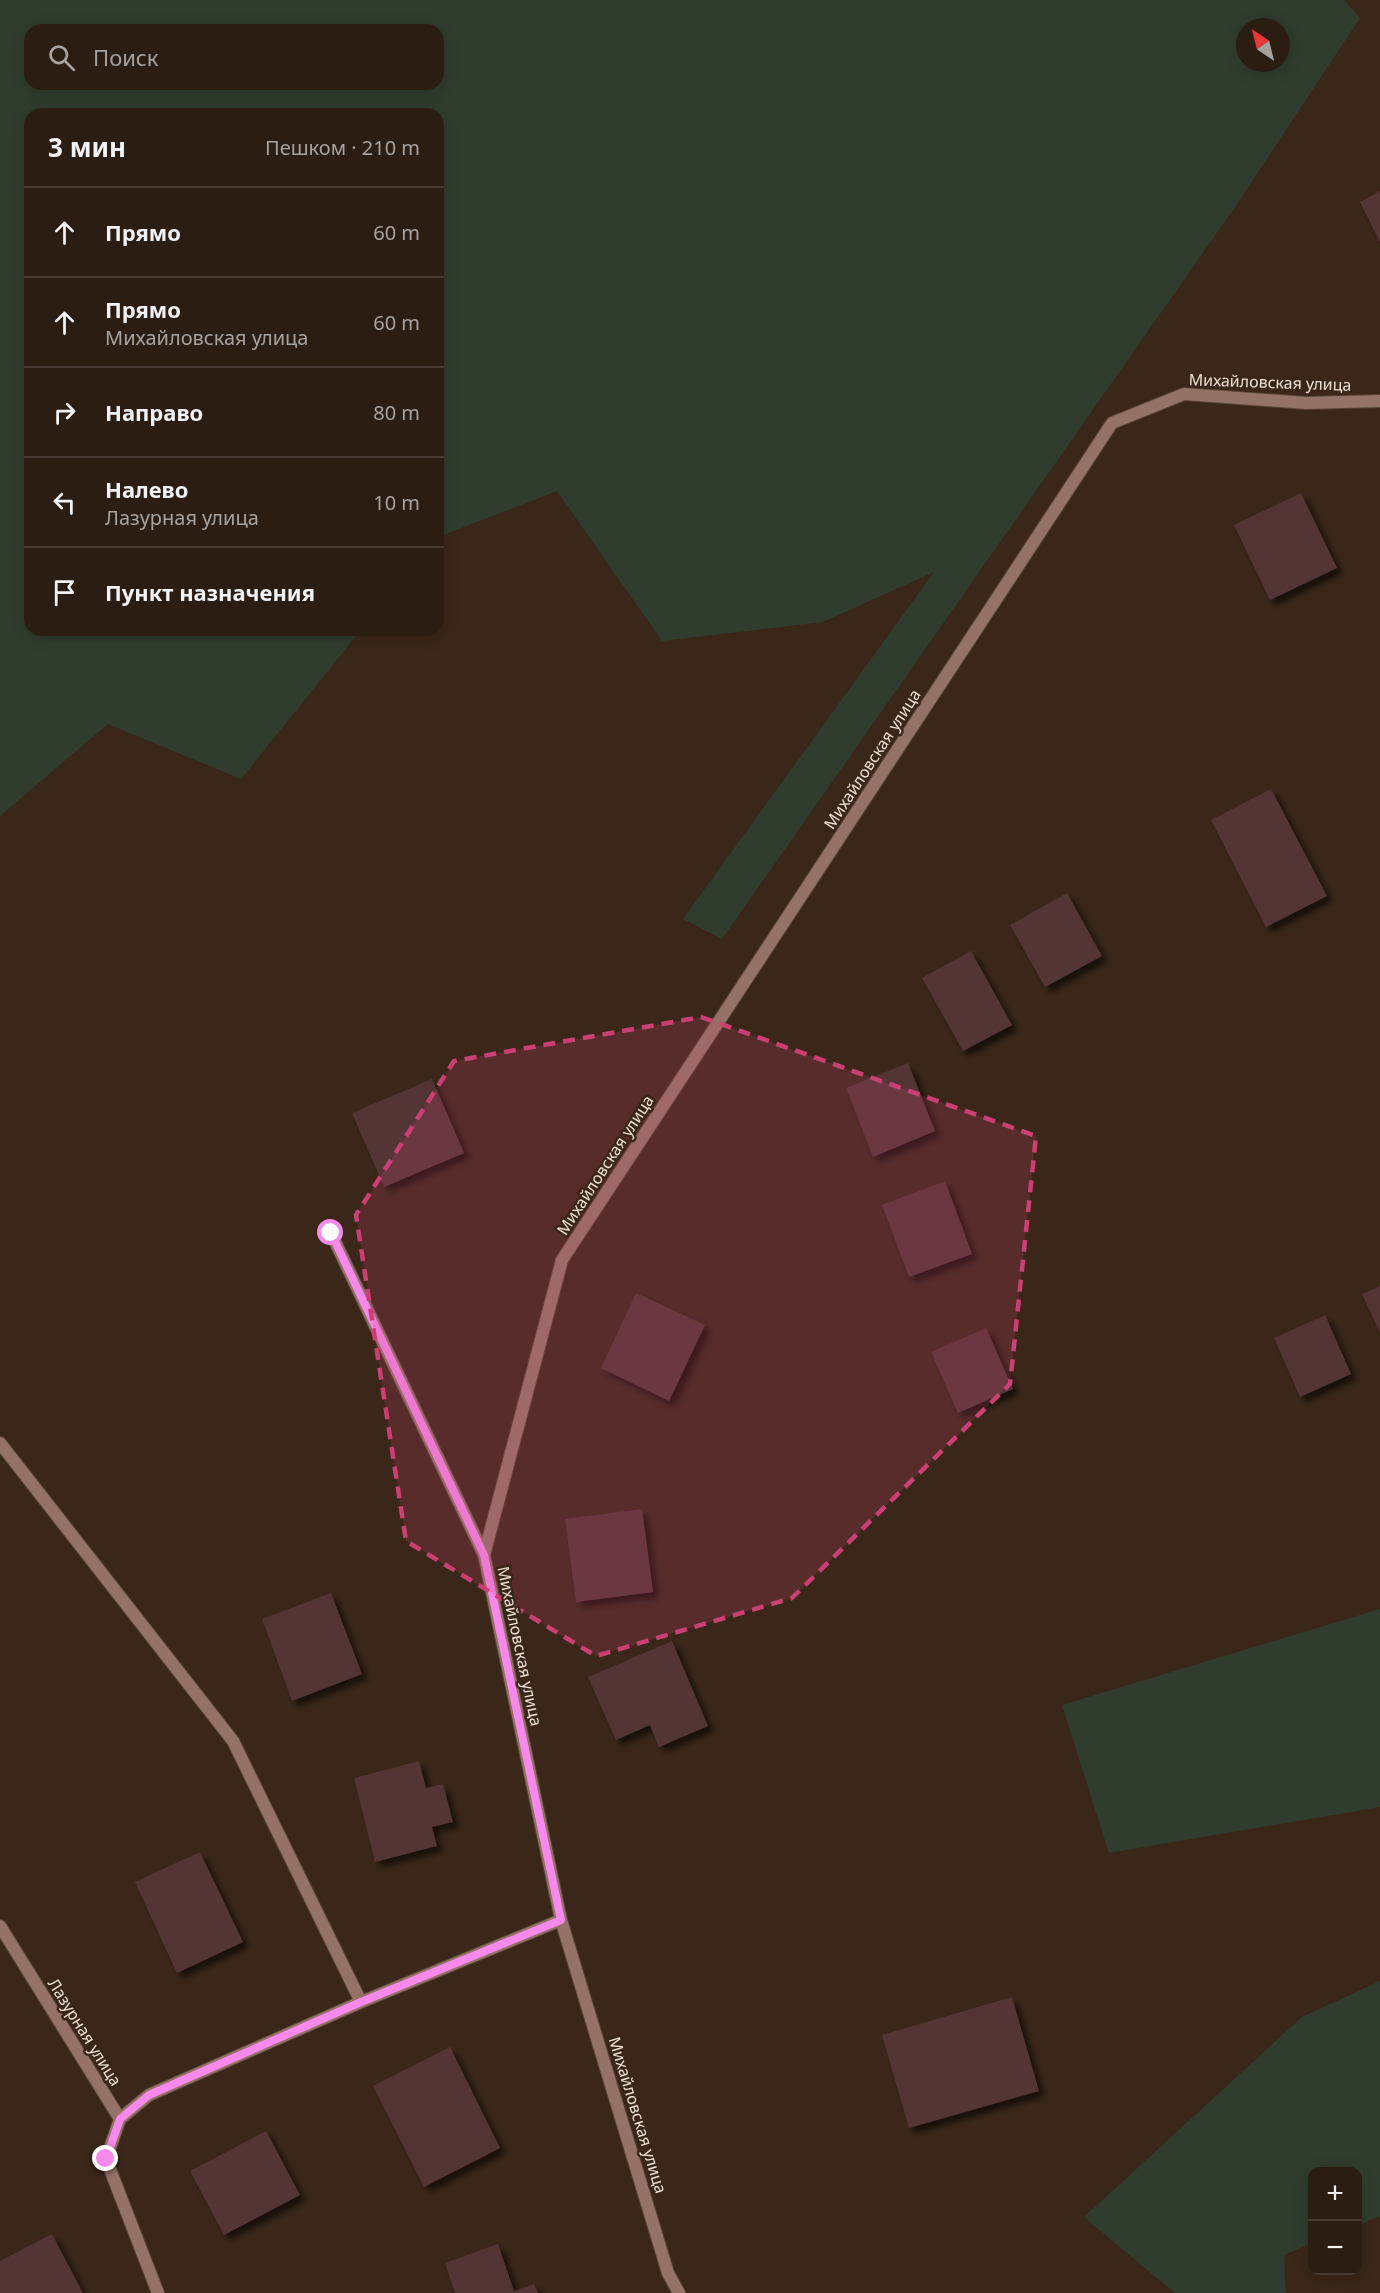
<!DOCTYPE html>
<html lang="ru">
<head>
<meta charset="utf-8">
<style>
	:root { --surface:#2c1d13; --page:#34261c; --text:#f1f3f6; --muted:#a6a2a0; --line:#483b33 }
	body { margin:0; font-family:"Noto Sans",sans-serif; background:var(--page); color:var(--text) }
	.controls { position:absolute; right:18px; bottom:18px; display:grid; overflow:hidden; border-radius:12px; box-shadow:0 3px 15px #0003 }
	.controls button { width:54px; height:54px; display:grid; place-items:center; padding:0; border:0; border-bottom:2px solid var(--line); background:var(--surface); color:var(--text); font:30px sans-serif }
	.compass { position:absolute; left:1236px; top:18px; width:54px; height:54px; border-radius:50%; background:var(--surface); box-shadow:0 3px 15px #0003; rotate:325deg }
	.stop { position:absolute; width:18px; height:18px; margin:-14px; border:4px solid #f788ec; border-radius:50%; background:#fff }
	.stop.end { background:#f788ec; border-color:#fff; box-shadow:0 2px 6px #0008 }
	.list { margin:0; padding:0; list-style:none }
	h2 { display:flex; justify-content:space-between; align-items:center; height:78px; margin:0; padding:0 24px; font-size:26px }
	h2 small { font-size:20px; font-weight:400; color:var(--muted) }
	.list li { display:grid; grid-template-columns:39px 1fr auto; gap:18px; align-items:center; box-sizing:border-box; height:90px; padding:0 24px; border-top:2px solid var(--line) }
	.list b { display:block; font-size:22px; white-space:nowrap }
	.list p { margin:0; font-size:20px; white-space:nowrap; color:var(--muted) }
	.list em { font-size:20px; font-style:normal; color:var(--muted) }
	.icon { flex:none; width:33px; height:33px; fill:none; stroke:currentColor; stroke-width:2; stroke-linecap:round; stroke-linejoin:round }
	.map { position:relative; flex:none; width:1380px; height:2293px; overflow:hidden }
	.search { position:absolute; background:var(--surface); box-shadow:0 3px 15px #0003; left:24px; top:24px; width:420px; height:66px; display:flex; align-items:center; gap:15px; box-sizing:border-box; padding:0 21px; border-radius:18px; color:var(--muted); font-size:22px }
	.panel { position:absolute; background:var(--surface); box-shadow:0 3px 15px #0003; left:24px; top:108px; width:420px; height:528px; border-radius:18px }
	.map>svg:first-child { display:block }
</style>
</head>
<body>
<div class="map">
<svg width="1380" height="2293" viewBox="0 0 1380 2293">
	<defs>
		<filter id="shadow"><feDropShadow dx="5.5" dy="5.5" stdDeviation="3" flood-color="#0009"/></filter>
	</defs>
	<rect width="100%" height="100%" fill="#3a2719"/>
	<path fill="#303d2e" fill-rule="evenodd" d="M0 0H1344L1360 18 1237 204 722 939 683 919 934 572 823 622 662 641 557 491 438 537V114H30V630H361L241 779 108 724 0 816ZM1245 27H1281V63H1245ZM30 30H438V84H30Z
		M1380 1609V1807L1109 1853 1062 1705Z
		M1380 1981V2216L1358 2225V2172H1312V2243L1284 2255 1286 2293H1175L1084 2217 1302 2017Z"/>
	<path fill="#533434" filter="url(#shadow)" d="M1380 191V242L1360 202Z
		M1301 493 1337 568 1270 600 1234 525Z
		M1271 789 1327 896 1266 927 1211 820Z
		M1067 893 1102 956 1045 987 1010 925Z
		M971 951 1012 1025 963 1051 922 978Z
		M908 1063 935 1131 873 1157 846 1088Z
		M432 1079 464 1153 384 1187 352 1113Z
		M945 1181 972 1254 909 1277 882 1205Z
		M1380 1286V1333L1362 1294Z
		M636 1293 705 1325 669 1401 601 1368Z
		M1325 1315 1351 1374 1300 1397 1274 1338Z
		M986 1328 1013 1389 958 1413 931 1352Z
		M642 1509 653 1592 576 1602 565 1519Z
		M331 1593 362 1674 292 1701 262 1619Z
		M672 1641 708 1726 659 1747 650 1725 616 1740 588 1677Z
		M419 1761 426 1788 443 1784 453 1822 432 1827 437 1846 375 1862 354 1778Z
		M200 1852 243 1942 177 1973 135 1882Z
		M1012 1997 1039 2091 909 2128 882 2035Z
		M450 2047 500 2148 424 2187 373 2086Z
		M266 2131 300 2195 224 2235 190 2171Z
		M52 2234 83 2293H0V2261Z
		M498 2244 514 2291 534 2284 538 2293H455L445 2263Z"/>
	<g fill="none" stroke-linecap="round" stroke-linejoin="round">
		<g stroke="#574538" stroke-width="14">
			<path id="minor" d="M331 1233 484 1555
				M0 1443 233 1741 361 2002
				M0 1926 120 2119
				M120 2119 149 2095 361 2002 561 1920
				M120 2119 106 2159 158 2293
				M679 2293 668 2273 561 1920 484 1555 562 1260 1112 423 1184 394 1306 403 1380 401"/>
		</g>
		<use href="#minor" stroke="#947267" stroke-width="12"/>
	</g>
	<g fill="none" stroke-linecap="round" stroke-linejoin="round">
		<path stroke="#f788ec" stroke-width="8" d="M106 2159 120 2119 149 2095 361 2002 561 1920 484 1555 331 1233"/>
	</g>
	<path fill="#cb4074" fill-opacity="0.2" stroke="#cb4074" stroke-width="4.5" stroke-dasharray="12 8" stroke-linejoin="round" d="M701 1017 1036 1136 1010 1384 792 1598 596 1656 406 1541 356 1215 454 1061Z"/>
	<g text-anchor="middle" stroke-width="5" stroke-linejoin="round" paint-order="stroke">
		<g font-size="16" fill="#eee1d8" stroke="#3a2719">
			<text transform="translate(1270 382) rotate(2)" y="6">Михайловская улица</text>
			<text transform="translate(872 759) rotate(-57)" y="6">Михайловская улица</text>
			<text transform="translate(605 1165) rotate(-57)" y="6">Михайловская улица</text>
			<text transform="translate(520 1646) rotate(78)" y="6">Михайловская улица</text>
			<text transform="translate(85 2032) rotate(58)" y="6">Лазурная улица</text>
			<text transform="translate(638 2115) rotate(73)" y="6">Михайловская улица</text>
		</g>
	</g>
</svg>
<div class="controls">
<button>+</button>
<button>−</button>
</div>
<svg class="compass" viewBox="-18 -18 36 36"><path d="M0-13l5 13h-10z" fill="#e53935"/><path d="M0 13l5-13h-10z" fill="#a6a2a0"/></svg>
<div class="stop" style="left:331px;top:1233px"></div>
<div class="stop end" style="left:106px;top:2159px"></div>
<div class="search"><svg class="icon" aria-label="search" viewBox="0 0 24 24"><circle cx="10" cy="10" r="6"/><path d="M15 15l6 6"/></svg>Поиск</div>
<section class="panel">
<h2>3 мин<small>Пешком · 210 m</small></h2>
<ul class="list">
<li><svg class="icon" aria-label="ahead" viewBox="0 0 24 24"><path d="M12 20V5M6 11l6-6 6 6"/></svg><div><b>Прямо</b></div><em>60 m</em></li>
<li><svg class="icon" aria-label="ahead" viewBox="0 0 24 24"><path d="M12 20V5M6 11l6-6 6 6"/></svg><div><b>Прямо</b><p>Михайловская улица</p></div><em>60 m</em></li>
<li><svg class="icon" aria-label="right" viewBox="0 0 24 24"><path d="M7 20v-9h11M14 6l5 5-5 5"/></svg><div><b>Направо</b></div><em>80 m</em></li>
<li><svg class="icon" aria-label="left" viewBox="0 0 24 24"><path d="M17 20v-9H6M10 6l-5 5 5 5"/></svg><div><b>Налево</b><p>Лазурная улица</p></div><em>10 m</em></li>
<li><svg class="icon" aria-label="arrive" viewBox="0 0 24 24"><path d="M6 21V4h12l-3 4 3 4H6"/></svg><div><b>Пункт назначения</b></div></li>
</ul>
</section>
</div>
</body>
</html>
